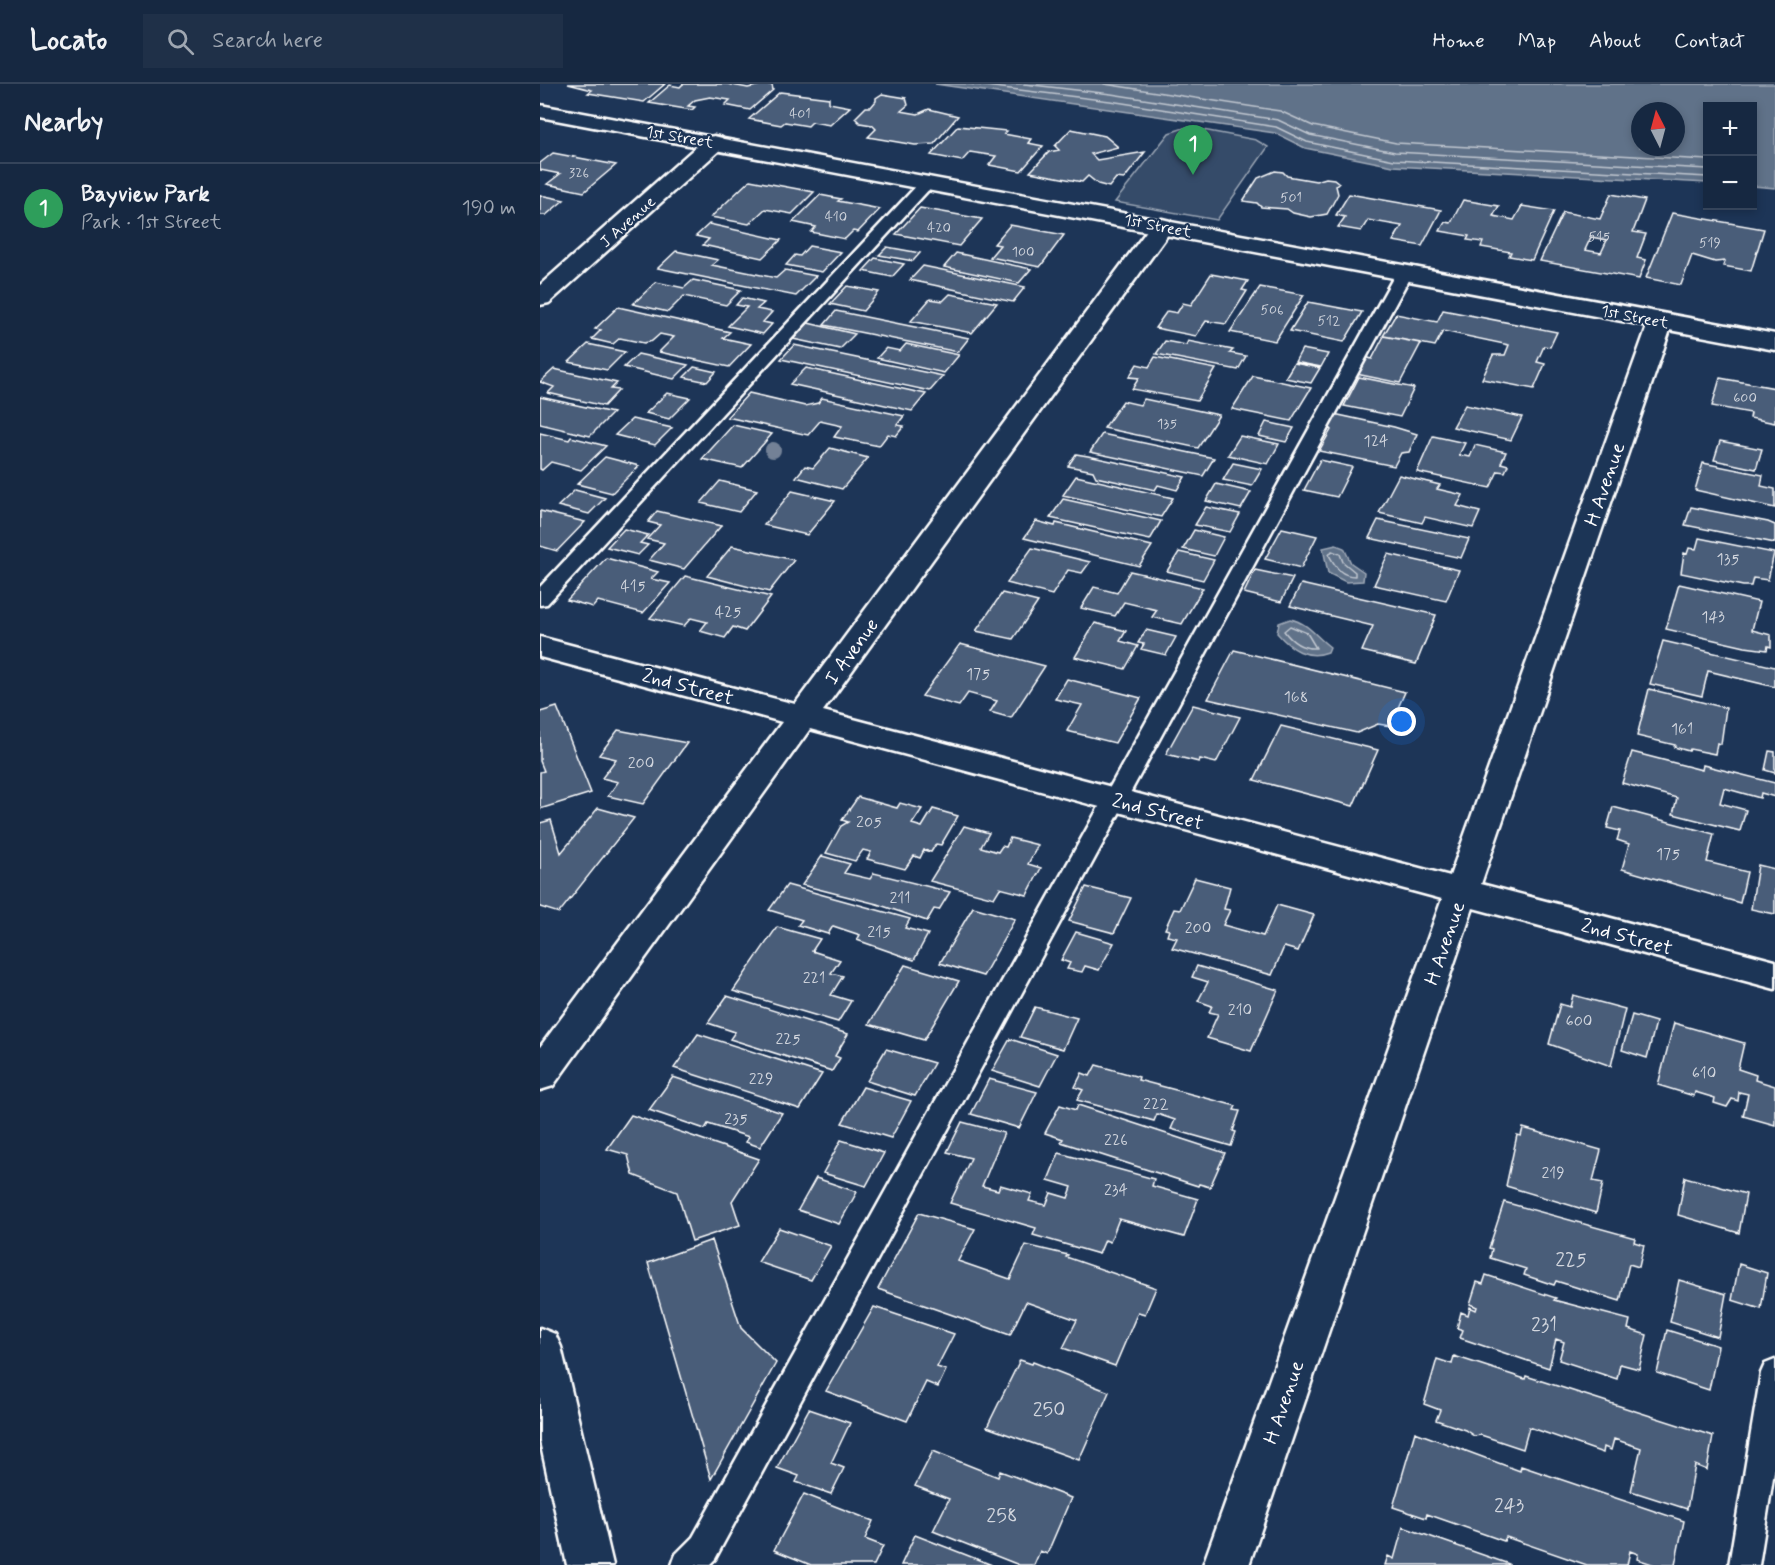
<!DOCTYPE html>
<html lang="en">
<head>
<meta charset="utf-8">
<style>
	:root { --surface:#162841; --page:#1f3048; --text:#f1f3f6; --muted:#9ea6b1; --line:#35445a; --accent:#bca0f2 }
	body { margin:0; font-family:Mynerve,sans-serif; background:var(--page); color:var(--text) }
	.controls { position:absolute; right:18px; top:18px; display:grid; overflow:hidden; border-radius:0px; box-shadow:0 3px 9px #0003 }
	.controls button { width:54px; height:54px; display:grid; place-items:center; padding:0; border:0; border-bottom:2px solid var(--line); background:var(--surface); color:var(--text); font:30px sans-serif }
	.compass { position:absolute; left:1091px; top:18px; width:54px; height:54px; border-radius:50%; background:var(--surface); box-shadow:0 3px 9px #0003; rotate:354deg }
	.you { position:absolute; left:862px; top:638px; width:21px; height:21px; margin:-15px; border:4px solid #fff; border-radius:50%; background:#1a73e8; box-shadow:0 0 0 9px #1a73e833 }
	.badge { display:grid; place-items:center; width:39px; height:39px; border-radius:50%; background:var(--accent); color:#fff; font-size:20px; font-weight:700 }
	.pin { position:absolute; translate:-50% -50px; filter:drop-shadow(0 2px 3px #0008) }
	.pin::after { content:''; position:absolute; top:32px; width:21px; height:18px; background:inherit; clip-path:polygon(0 0,100% 0,50% 100%) }
	.list { margin:0; padding:0; list-style:none }
	h2 { display:flex; justify-content:space-between; align-items:center; height:78px; margin:0; padding:0 24px; font-size:26px }
	h2 small { font-size:20px; font-weight:400; color:var(--muted) }
	.list li { display:grid; grid-template-columns:39px 1fr auto; gap:18px; align-items:center; box-sizing:border-box; height:90px; padding:0 24px; border-top:2px solid var(--line) }
	.list b { display:block; font-size:22px; white-space:nowrap }
	.list p { margin:0; font-size:20px; white-space:nowrap; color:var(--muted) }
	.list em { font-size:20px; font-style:normal; color:var(--muted) }
	.icon { flex:none; width:33px; height:33px; fill:none; stroke:currentColor; stroke-width:2; stroke-linecap:round; stroke-linejoin:round }
	.map { position:relative; flex:none; width:1235px; height:1481px; overflow:hidden }
	header { display:flex; align-items:center; gap:36px; box-sizing:border-box; height:84px; padding:0 30px; background:var(--surface); border-bottom:2px solid var(--line) }
	header strong { font-size:28px }
	nav { display:flex; gap:33px; margin-inline-start:auto; font-size:21px }
	.search { width:420px; height:54px; background:var(--page); display:flex; align-items:center; gap:15px; box-sizing:border-box; padding:0 21px; border-radius:0px; color:var(--muted); font-size:22px }
	main { display:flex }
	aside { flex:1; background:var(--surface) }
	.map>svg:first-child { display:block }
</style>
</head>
<body>
<header>
<strong>Locato</strong>
<div class="search"><svg class="icon" aria-label="search" viewBox="0 0 24 24"><circle cx="10" cy="10" r="6"/><path d="M15 15l6 6"/></svg>Search here</div>
<nav><a>Home</a><a>Map</a><a>About</a><a>Contact</a></nav>
</header>
<main>
<aside>
<h2>Nearby<small></small></h2>
<ul class="list">
<li><span class="badge" style="background:#2e9e5b">1</span><div><b>Bayview Park</b><p>Park · 1st Street</p></div><em>190 m</em></li>
</ul>
</aside>
<div class="map">
<svg width="1235" height="1481" viewBox="0 0 1235 1481">
	<rect width="100%" height="100%" fill="#1d3557"/>
	<filter id="ink" filterUnits="userSpaceOnUse"><feTurbulence type="fractalNoise" baseFrequency=".0167" numOctaves="2"/><feDisplacementMap in="SourceGraphic" scale="12" xChannelSelector="R" yChannelSelector="G"/><feConvolveMatrix kernelMatrix="1 2 1 2 8 2 1 2 1" color-interpolation-filters="sRGB"/></filter>
	<g filter="url(#ink)">
		<path fill="#364b69" stroke="#9aa5b4" stroke-width="1.5" d="M647 43 716 56 728 63 677 136 575 118 629 49Z"/>
		<path fill="#617289" stroke="#a0aab8" stroke-width="1.5" fill-rule="evenodd" d="M395 0H1235V104L1213 102 1212 22H1168L1167 99 853 82 765 64 735 49ZM1100 27H1136V63H1100Z
			M796 461 804 464 811 479 824 488 823 497 806 498 788 489 783 464Z
			M750 535C769 539 775 552 790 563L788 568C767 576 751 565 737 549L739 539Z"/>
		<g fill="none" stroke-linecap="round" stroke-linejoin="round">
			<path stroke="#c0c7d0" stroke-width="1.5" d="M429 0 570 17 736 43 767 58 854 76 1168 93
				M484 0 571 10 738 36 770 51 855 68 1168 85
				M564 0 740 27 773 42 856 59 1168 76
				M792 467 800 470 803 478 815 488V492C800 492 796 483 789 471Z
				M750 542 767 549 776 564C762 565 752 558 744 547Z"/>
		</g>
		<path fill="#4a5d79" stroke="#fff" stroke-width="1.5" fill-rule="evenodd" d="M28 0H125L104 18 48 9 52 6Z
			M143 0H187L208 4 225 0 232 1 233 6 210 26 185 21 190 16 170 13 155 16 148 22 155 23 152 26 109 19 130 1 140 3Z
			M240 8 289 14V19L310 23 290 41 272 38 268 42 245 38 241 41 209 35Z
			M342 10 366 14 368 21 361 27 378 30 389 25 418 32 394 60 375 61 328 53 336 45 332 41 320 39 315 34 326 23H331L336 17V14Z
			M418 42 467 47 464 50 491 55 488 59 503 62 481 87 449 81 456 72 430 68 422 77 391 71Z
			M531 45 565 52 578 63 551 70 557 76 605 68 584 95 576 94 569 103 558 100 548 92 542 98 490 88 509 68 519 66 515 62Z
			M13 69 76 81 44 108 7 100 20 90 0 86V79Z
			M735 87 743 88 747 92 776 97 786 94 794 95 799 99 796 102 798 110 787 130 771 133 753 129 747 125 721 123 717 119 703 117 718 94Z
			M210 96 274 108 252 130 225 125 209 140 171 133Z
			M809 110 901 126 882 162 853 157 862 142 828 136 821 147 798 143 805 133 796 131Z
			M1071 110 1105 116 1093 148 1106 150 1097 174 1106 176 1099 195 1000 177 1023 128 1060 135ZM1051 153 1067 156 1061 169 1045 166Z
			M0 111 24 116 6 131H0Z
			M280 111 301 115 298 117 340 125 318 148 313 147 305 155 271 148 276 143 253 138Z
			M923 116 959 122 953 132 974 136 982 122 1014 127 992 176 969 172 971 168 941 163 943 158 927 156 929 152 900 147 905 138 911 139Z
			M380 124 442 135 419 162 356 150Z
			M1132 129 1224 145 1211 187 1183 182 1185 177 1175 178 1152 171 1141 201 1106 194Z
			M169 140 241 156 222 174 163 161 169 155 156 152Z
			M470 141 524 151 500 183 450 173 460 161 454 160Z
			M269 162 301 168 282 188 246 181 255 171 260 172Z
			M347 163 380 169 373 177 339 171Z
			M136 167 178 176 172 181 236 194 245 186 276 192 256 212 118 184Z
			M416 169 491 185 479 199 404 183Z
			M335 174 364 180 352 193 323 187Z
			M383 182 485 203 473 218 370 196Z
			M671 190 708 197 702 206 707 207 686 240 666 237 656 252 615 244 627 227 637 229 643 219 651 221Z
			M153 196 201 206 186 221 144 212 128 228 93 220 116 198 144 204Z
			M307 202 339 208 323 227 290 220Z
			M720 203 764 211 735 257 690 248Z
			M410 210 457 219 432 249 371 237 390 215 403 217Z
			M202 214 224 219 217 225 232 228 223 238 232 240 223 250 188 242 207 223 196 221Z
			M768 218 822 228 804 258 750 247Z
			M78 223 190 248 183 254 211 260 189 283 119 268 134 253 120 250 112 257 104 259 80 254 73 260 52 255 61 246 55 245Z
			M903 226 1017 248 1010 263 1004 262 997 278 1005 280 994 305 942 295 953 271H965L969 261 903 247 895 262 843 252 856 230 897 238Z
			M296 227 429 254 418 268 284 241Z
			M268 239 315 250 300 265 253 255Z
			M844 252 881 259 860 299 816 290 825 273 832 275Z
			M625 257 646 261 648 257 693 266 690 269 706 272 698 286 616 270Z
			M48 260 85 268 67 286 29 278Z
			M366 260 419 271 404 289 337 274 346 264 360 267Z
			M254 261 403 292 390 307 241 275Z
			M762 265 788 270 781 283 755 278Z
			M98 270 148 281 134 295 84 283Z
			M615 273 676 285 657 317 592 305 599 294 589 293 597 280 609 283Z
			M754 279 780 284 771 299 745 294Z
			M154 283 176 288 167 298 144 293Z
			M266 284 386 310 372 327 250 300Z
			M14 285 77 299 71 305 79 306 64 322 8 309 14 303 0 298Z
			M713 292 771 304 751 337 692 325Z
			M819 293 874 304 860 333 804 322Z
			M1180 294 1235 304V339L1210 334 1211 329 1172 322Z
			M127 309 150 314 129 335 106 329Z
			M209 309 265 322 278 319 282 314 364 332 357 341 364 342 356 352 348 350 339 362 294 353 302 342 280 337 268 351 187 333Z
			M0 313 73 329 50 352 0 340Z
			M604 315 679 331 658 364 564 344 583 317 600 321Z
			M925 321 982 333 971 356 913 343Z
			M794 330 854 343 877 350 869 368 861 369 854 382 779 367 791 346 787 343Z
			M92 335 132 344 115 361 75 351Z
			M726 338 754 344 746 358 719 352Z
			M193 341 232 350 202 384 162 375Z
			M0 349 29 356 31 353 66 362 41 386 11 378 2 386 0 385Z
			M562 350 674 374 663 392 550 368Z
			M700 352 739 360 728 380 688 371Z
			M893 352 925 359 919 371 930 373 935 361 966 368 961 379 968 381 965 388 958 387 950 404 877 388Z
			M1180 357 1222 365 1216 385 1174 376Z
			M290 364 328 374 302 405 256 393 265 382 273 384Z
			M536 370 548 372 645 393 637 406 618 401 615 406 556 393 553 387 528 382Z
			M65 373 99 382 72 409 37 400Z
			M780 376 812 383 797 413 764 406Z
			M693 379 722 385 712 402 683 396Z
			M1163 379 1223 391 1221 402 1235 405V424L1155 406Z
			M859 391 900 401 897 405 923 411 917 422 940 428 933 444 885 433 882 439 839 429Z
			M536 392 633 414 621 433 523 411Z
			M180 397 217 406 199 428 161 419Z
			M676 400 711 408 701 425 666 417Z
			M35 406 65 414 49 430 18 422Z
			M252 407 295 417 267 451 224 441Z
			M523 415 621 437 610 456 510 434Z
			M666 423 700 430 690 448 655 441Z
			M1151 423 1228 438 1235 441V459L1145 441Z
			M0 427 45 438 17 467 0 462Z
			M117 427 181 442 144 485 109 476 124 459 107 455 120 441 108 438Z
			M838 436 929 455 921 474 829 454Z
			M496 437 515 442 516 439 612 462 599 482 484 454Z
			M742 444 777 452 761 484 725 475Z
			M84 445 108 451 100 459 108 461 98 471 67 463Z
			M654 446 684 453 674 472 643 465Z
			M1159 454 1234 469 1228 496 1213 494 1211 502H1203L1141 489 1144 469 1147 470 1149 464 1156 465Z
			M192 462 254 476 229 508 167 492Z
			M492 464 550 478 542 489 528 486 512 511 467 499Z
			M639 468 674 476 663 496 627 487Z
			M848 470 919 486 906 517 834 501Z
			M66 474 118 488 111 495 130 499 103 529 58 517 53 523 27 516Z
			M715 486 753 494 741 518 704 509Z
			M590 487 663 504 642 540 612 533 617 526 584 518 575 532 541 524 554 503 577 509Z
			M145 492 231 513 205 547 193 543 185 554 160 547 167 538 151 534 144 542 110 534Z
			M761 500 896 531 876 580 822 567 833 542 750 522Z
			M1139 500 1219 518 1212 546 1231 551V563L1228 562 1227 566 1205 563 1126 545Z
			M462 509 498 518 473 555 436 547Z
			M555 539 586 547 580 557 598 562 585 585 535 573Z
			M606 546 636 553 626 571 601 565 604 560 598 559Z
			M1123 557 1235 583V603L1168 587 1162 612 1110 600Z
			M420 560 505 582 471 634 450 628 457 617 428 609 419 622 382 612Z
			M694 566 865 608 850 642 838 640 817 649 668 615Z
			M527 595 601 614 575 659 527 647 542 621 515 615Z
			M1109 605 1186 624 1181 660 1177 659 1175 670 1150 665 1149 667 1134 663 1135 661 1097 652Z
			M653 621 700 633 676 679 660 675 659 678 626 670Z
			M17 623 51 709 0 725V688L4 687 0 677V628Z
			M741 642 838 666 813 722 714 696Z
			M78 646 147 659 103 720 68 712 78 698 62 694 76 675 59 671Z
			M1229 667 1235 668V689L1225 686Z
			M1092 668 1162 686 1163 681 1235 699V713L1221 709 1220 714 1184 704 1180 719 1206 726 1200 747 1133 730 1137 714 1082 699Z
			M318 713 357 724 360 719 382 725 372 740 382 743 393 725 418 732 401 761 396 760 391 768 384 766 380 774 374 772 365 785 327 775 331 768 323 766 315 777 286 769 301 742 308 738 302 736Z
			M1073 723 1174 750 1167 778 1207 788 1200 819 1082 785 1089 760 1077 756 1080 747 1067 744Z
			M58 724 94 734 19 829 0 823V739L11 736 21 769Z
			M424 742 449 749 441 763 458 768 462 762 466 763 470 754 498 761 488 780 501 784 487 811 460 804 454 814 390 797Z
			M282 772 310 780 304 789 330 795 334 789 410 808 399 826 394 825 387 837 337 820 262 801Z
			M1218 781 1235 785V830L1211 825Z
			M655 794 690 803 684 825 690 826 683 841 723 852 737 821 774 831 758 867 744 863 732 891 632 864 637 854 627 852 629 846 625 845 634 825 640 826Z
			M247 801 370 835 365 844 388 850 374 876 317 856 320 851 293 842 288 850 258 841 262 836 229 826Z
			M546 803 591 814 574 849 529 837Z
			M433 823 475 835 443 892 400 879Z
			M237 843 280 855 272 867 300 876 291 889 303 892 291 911 311 917 298 938 193 907Z
			M536 848 574 859 559 886 545 882 542 888 527 885 530 879 521 876Z
			M365 881 419 897 384 956 329 940Z
			M657 882 738 906 711 967 667 954 678 930 669 928 672 922 658 917 668 898 652 893Z
			M1033 911 1085 925 1071 982 1009 960 1020 920 1030 923Z
			M187 912 308 950 295 972 300 974 292 987 190 955 195 948 168 939Z
			M495 923 537 934 523 965 480 953Z
			M1092 931 1116 938 1107 974 1082 966Z
			M1134 939 1204 959 1198 985 1216 991 1215 996 1235 1002V1041L1203 1032 1208 1010 1199 1008 1198 1017 1192 1015 1187 1023 1174 1019 1175 1014 1155 1008 1154 1012 1118 1001Z
			M158 950 282 990 260 1025 134 984Z
			M470 955 517 970 500 1002 452 987Z
			M346 965 394 979 375 1012 327 997Z
			M556 981 599 993 598 996 696 1022 694 1026 700 1027 693 1047 696 1048 691 1062 631 1045 635 1036 617 1030 614 1037 537 1016 543 1006 535 1003 542 989 550 992Z
			M133 993 242 1029 220 1063 206 1058 209 1053 168 1040 165 1045 109 1026Z
			M449 995 497 1008 479 1044 431 1030Z
			M323 1003 371 1017 351 1054 302 1039Z
			M520 1021 536 1026 538 1021 685 1069 670 1103 659 1100 658 1102 521 1058 523 1055 505 1049Z
			M91 1031 219 1075 192 1117 200 1141 152 1157 137 1108 93 1091 88 1071 67 1065Z
			M422 1038 464 1049 442 1102 458 1106 460 1101 492 1110 489 1117 506 1121 511 1109 528 1114 532 1103 508 1096 519 1069 614 1095 612 1102 658 1115 644 1153 579 1135 570 1158 565 1156 559 1170 493 1151 496 1144 410 1119 431 1074 407 1068Z
			M983 1044 1061 1066 1053 1097 1063 1099 1056 1129 966 1102 977 1051 981 1052Z
			M301 1056 344 1069 326 1102 283 1089Z
			M1145 1093 1206 1110 1199 1149 1138 1131Z
			M276 1094 317 1108 299 1140 258 1126Z
			M964 1118 1095 1154 1094 1158 1104 1161 1099 1183 1089 1180 1080 1217 1016 1197 1014 1201 984 1191 986 1185 950 1174 952 1165 949 1164Z
			M379 1129 435 1145 418 1177 470 1195 486 1161 528 1171 526 1173 616 1204 605 1230 598 1228 575 1282 523 1264 537 1236 486 1218 470 1251 338 1205Z
			M239 1144 291 1162 271 1196 218 1178Z
			M172 1156 201 1244 236 1279 171 1395 108 1179Z
			M1199 1180 1227 1189 1221 1225 1192 1216Z
			M946 1191 1016 1214 1014 1216 1090 1236 1088 1245 1107 1251 1099 1285 1080 1280 1077 1295 1019 1276 1024 1258 1016 1255 1009 1284 920 1254 923 1246 917 1244 921 1228 928 1231 930 1223 936 1226 937 1223 930 1220 937 1198 943 1200Z
			M1139 1196 1186 1210 1178 1253 1130 1238Z
			M334 1223 414 1250 397 1283 406 1286 398 1303 386 1298 367 1337 286 1307Z
			M1127 1246 1178 1262 1169 1306 1117 1289Z
			M914 1272 985 1295 986 1292 1173 1352 1167 1386 1155 1381 1147 1425 1091 1407 1101 1364 1074 1355 1071 1366 1064 1363 1063 1369 989 1343 983 1365 941 1351 934 1352 925 1346 896 1336 900 1326 884 1320 897 1275 912 1280Z
			M480 1276 492 1280 493 1278 569 1308 539 1376 447 1343Z
			M269 1325 310 1339 291 1379 304 1384 291 1410 256 1398 259 1392 237 1384Z
			M875 1348 980 1387 981 1382 1144 1437 1135 1481H1115L1097 1475 1098 1470 1090 1467 1087 1481H1047L966 1453 964 1457 887 1430 886 1434 853 1423Z
			M393 1367 458 1393 460 1387 531 1414 507 1470 500 1467 494 1481H479L393 1447 409 1415 375 1402Z
			M264 1410 333 1437 325 1455 343 1462 334 1481H271L234 1466Z
			M863 1443 969 1480V1481H845L848 1472 854 1475Z
			M375 1451 452 1481H361Z"/>
		<g fill="none" stroke-linecap="round" stroke-linejoin="round">
			<g stroke="#fff" stroke-width="5">
				<path id="lane" d="M388 93 393 95 396 98 393 101 7 520 0 521V503L383 95Z
					M865 182 873 187 175 1475 169 1481H132L136 1470 153 1453 857 187Z
					M1235 1276V1381L1219 1481H1189L1221 1289 1225 1280Z"/>
			</g>
			<g stroke="#fff" stroke-width="5">
				<path id="street" d="M174 52 182 54 185 59 182 64 9 219 0 221V201L166 54Z
					M622 135 630 137 634 142 283 627 910 792 1109 237 1112 232 1121 230 1130 232 1133 237 941 800 1235 877V905L933 824 709 1481H663L902 815 270 645 13 1002 0 1006V963L242 638 0 573V553L255 620 614 137Z"/>
			</g>
			<g stroke="#fff" stroke-width="5">
				<path id="secondary" d="M0 21 1235 250V266L0 33Z
					M0 1244 15 1250 21 1263 73 1481H27L0 1357Z"/>
			</g>
			<use href="#lane" fill="#1d3557" fill-rule="evenodd"/>
			<use href="#street" fill="#1d3557" fill-rule="evenodd"/>
			<use href="#secondary" fill="#1d3557" fill-rule="evenodd"/>
		</g>
		<circle fill="#738196" cx="233" cy="366" r="8"/>
	</g>
	<g text-anchor="middle" stroke-width="4.5" stroke-linejoin="round" paint-order="stroke">
		<g font-size="14" fill="#d2d6de">
			<text x="260" y="34">401</text>
			<text x="39" y="93">326</text>
			<text x="751" y="118">501</text>
			<text x="296" y="137">410</text>
			<text x="399" y="148">420</text>
			<text x="1059" y="157">515</text>
			<text x="1170" y="163">519</text>
			<text x="483" y="172">100</text>
			<text x="732" y="230">506</text>
			<text x="789" y="241">512</text>
			<text x="1205" y="318">600</text>
			<text x="627" y="344">135</text>
		</g>
		<g font-size="16" fill="#fff" stroke="#1d3557">
			<text transform="translate(140 52) rotate(10)" y="6">1st Street</text>
			<text transform="translate(87 137) rotate(-42)" y="6">J Avenue</text>
			<text transform="translate(618 141) rotate(11)" y="6">1st Street</text>
			<text transform="translate(1095 232) rotate(11)" y="6">1st Street</text>
		</g>
		<g font-size="16" fill="#d2d6de">
			<text x="836" y="362">124</text>
			<text x="1188" y="480">135</text>
			<text x="93" y="507">415</text>
			<text x="188" y="533">425</text>
			<text x="1173" y="538">143</text>
			<text x="438" y="595">175</text>
			<text x="756" y="618">168</text>
			<text x="1142" y="650">161</text>
			<text x="101" y="684">200</text>
			<text x="329" y="743">205</text>
			<text x="1128" y="775">175</text>
			<text x="360" y="819">211</text>
			<text x="658" y="849">200</text>
			<text x="339" y="853">215</text>
			<text x="274" y="899">221</text>
			<text x="700" y="931">210</text>
			<text x="1039" y="942">600</text>
			<text x="248" y="960">225</text>
			<text x="1164" y="994">610</text>
			<text x="221" y="1000">229</text>
			<text x="616" y="1025">222</text>
			<text x="196" y="1040">235</text>
			<text x="576" y="1061">226</text>
			<text x="1013" y="1094">219</text>
			<text x="576" y="1111">234</text>
		</g>
		<g font-size="20" fill="#fff" stroke="#1d3557">
			<text transform="translate(1064 400) rotate(-71)" y="7">H Avenue</text>
			<text transform="translate(311 567) rotate(-54)" y="7">I Avenue</text>
			<text transform="translate(148 602) rotate(15)" y="7">2nd Street</text>
			<text transform="translate(618 727) rotate(15)" y="7">2nd Street</text>
			<text transform="translate(1087 852) rotate(15)" y="7">2nd Street</text>
			<text transform="translate(904 859) rotate(-71)" y="7">H Avenue</text>
			<text transform="translate(743 1318) rotate(-71)" y="7">H Avenue</text>
		</g>
		<g font-size="20" fill="#d2d6de">
			<text x="1031" y="1182">225</text>
			<text x="1004" y="1247">231</text>
			<text x="509" y="1332">250</text>
			<text x="969" y="1428">243</text>
			<text x="462" y="1438">258</text>
		</g>
	</g>
</svg>
<div class="controls">
<button>+</button>
<button>−</button>
</div>
<svg class="compass" viewBox="-18 -18 36 36"><path d="M0-13l5 13h-10z" fill="#e53935"/><path d="M0 13l5-13h-10z" fill="#9ea6b1"/></svg>
<div class="you"></div>
<div class="pin badge" style="left:653px;top:91px;background:#2e9e5b">1</div>
</div>
</main>
</body>
</html>
